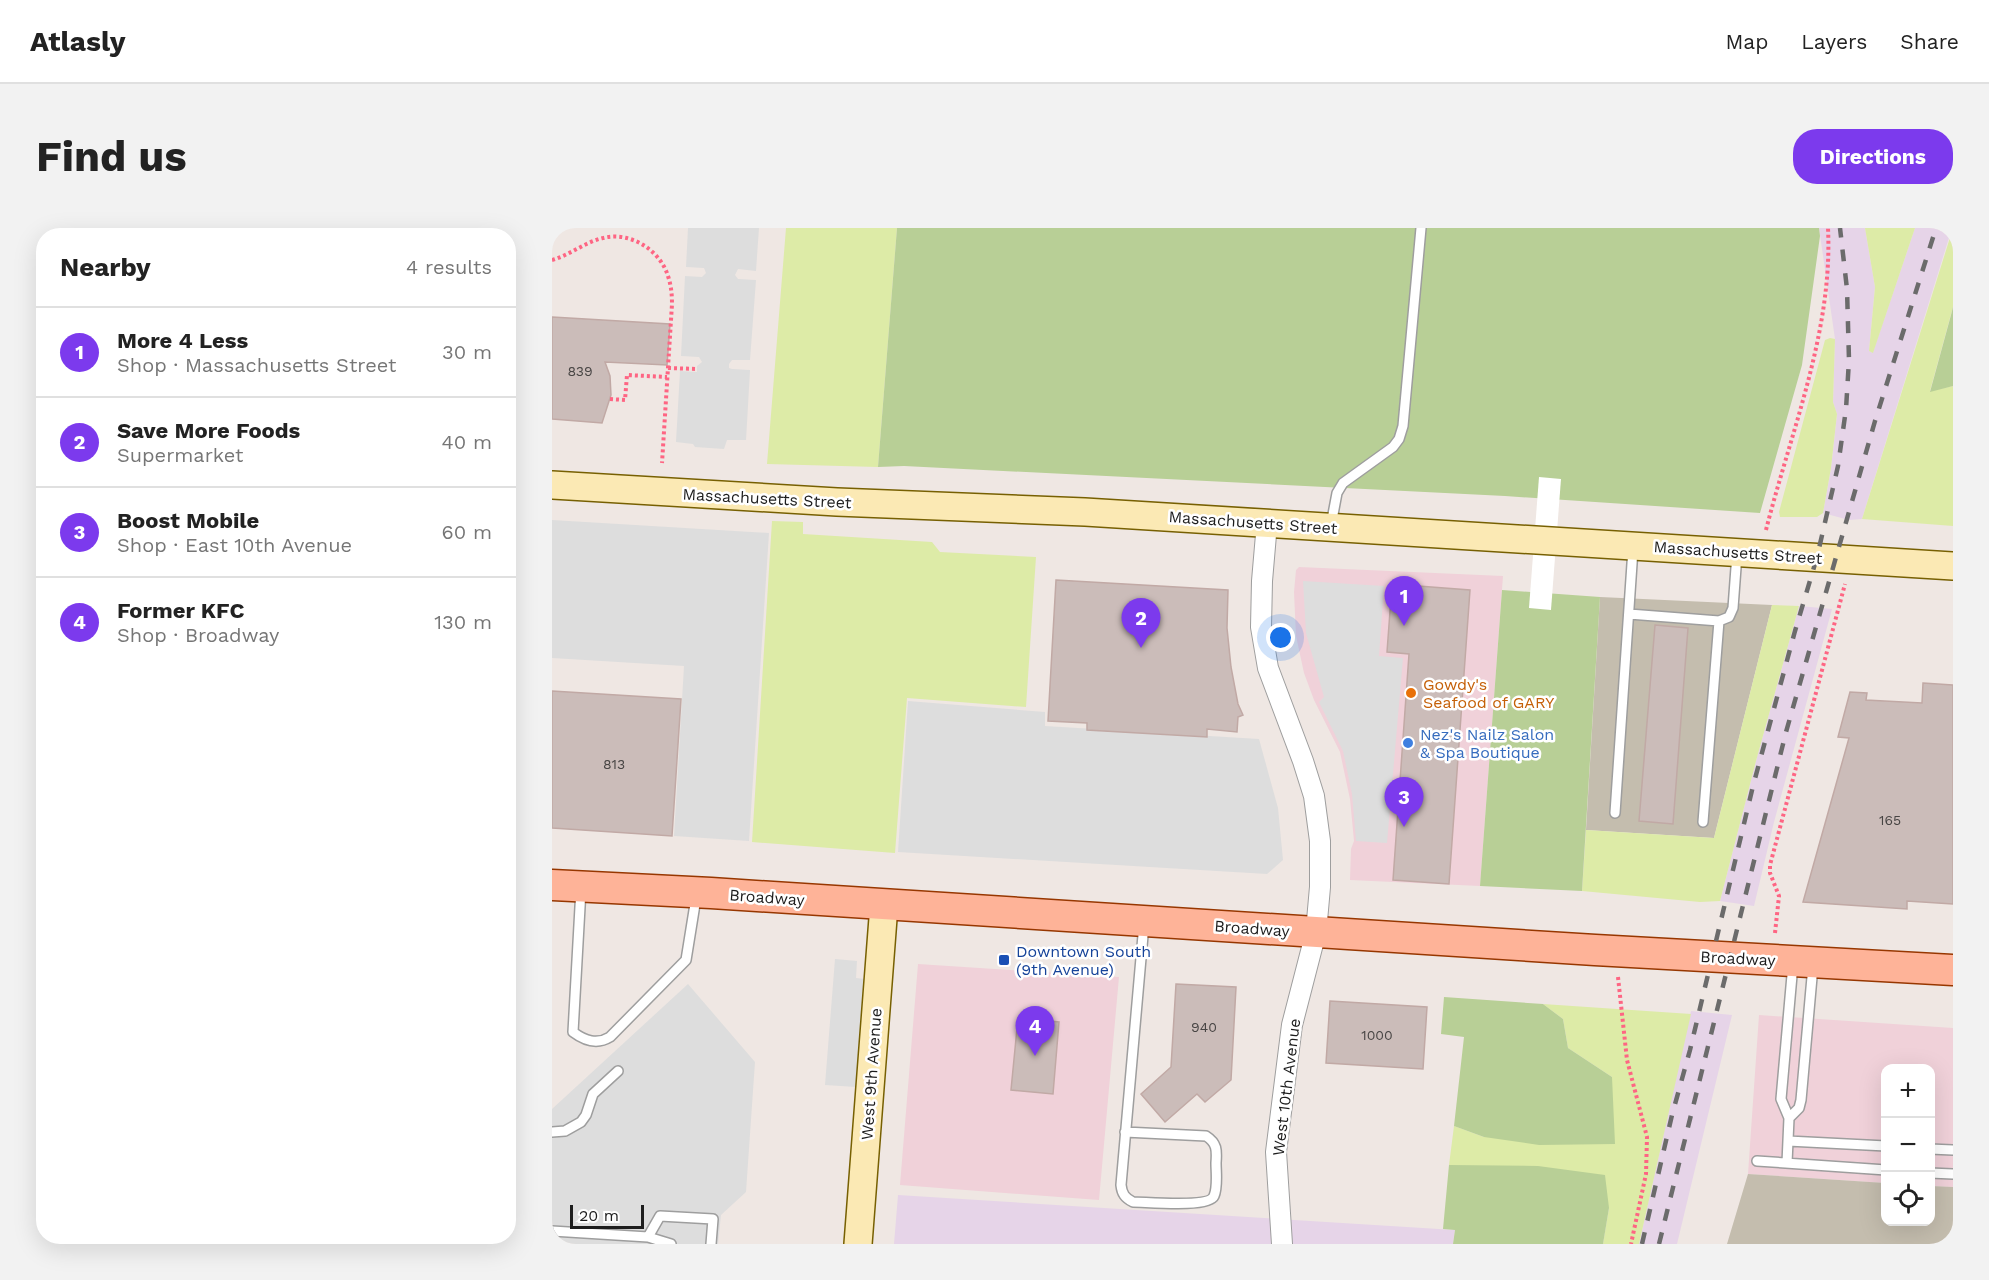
<!DOCTYPE html>
<html lang="en">
<head>
<meta charset="utf-8">
<style>
	:root { --surface:#fff; --page:#f2f2f2; --text:#222; --muted:#767676; --line:#e0e0e0; --accent:#7c3aed }
	body { margin:0; font-family:"Work Sans",sans-serif; background:var(--page); color:var(--text) }
	.controls { position:absolute; right:18px; bottom:18px; display:grid; overflow:hidden; border-radius:12px; box-shadow:0 6px 24px #0002 }
	.controls button { width:54px; height:54px; display:grid; place-items:center; padding:0; border:0; border-bottom:2px solid var(--line); background:var(--surface); color:var(--text); font:30px sans-serif }
	.scale { position:absolute; left:18px; bottom:15px; width:74px; box-sizing:border-box; padding-left:6px; border:3px solid #1d1d1d; border-top:0; font-size:16px; line-height:21px; white-space:nowrap; color:#1d1d1d; -webkit-text-stroke:4px #fff; paint-order:stroke }
	.you { position:absolute; left:729px; top:410px; width:21px; height:21px; margin:-15px; border:4px solid #fff; border-radius:50%; background:#1a73e8; box-shadow:0 0 0 9px #1a73e833 }
	.badge { display:grid; place-items:center; width:39px; height:39px; border-radius:50%; background:var(--accent); color:#fff; font-size:20px; font-weight:700 }
	.pin { position:absolute; translate:-50% -50px; filter:drop-shadow(0 2px 3px #0008) }
	.pin::after { content:''; position:absolute; top:32px; width:21px; height:18px; background:inherit; clip-path:polygon(0 0,100% 0,50% 100%) }
	.list { margin:0; padding:0; list-style:none }
	h2 { display:flex; justify-content:space-between; align-items:center; height:78px; margin:0; padding:0 24px; font-size:26px }
	h2 small { font-size:20px; font-weight:400; color:var(--muted) }
	.list li { display:grid; grid-template-columns:39px 1fr auto; gap:18px; align-items:center; box-sizing:border-box; height:90px; padding:0 24px; border-top:2px solid var(--line) }
	.list b { display:block; font-size:22px; white-space:nowrap }
	.list p { margin:0; font-size:20px; white-space:nowrap; color:var(--muted) }
	.list em { font-size:20px; font-style:normal; color:var(--muted) }
	.icon { flex:none; width:33px; height:33px; fill:none; stroke:currentColor; stroke-width:2; stroke-linecap:round; stroke-linejoin:round }
	.map { position:relative; flex:none; width:1401px; height:1016px; overflow:hidden; border-radius:24px }
	header { display:flex; align-items:center; gap:36px; box-sizing:border-box; height:84px; padding:0 30px; background:var(--surface); border-bottom:2px solid var(--line) }
	header strong { font-size:28px }
	nav { display:flex; gap:33px; margin-inline-start:auto; font-size:21px }
	.intro { display:flex; align-items:center; justify-content:space-between; box-sizing:border-box; height:144px; padding:0 36px }
	h1 { margin:0; font-size:42px }
	.button { padding:15px 27px; border-radius:24px; background:var(--accent); color:#fff; font-size:21px; font-weight:700 }
	main { display:flex; gap:36px; padding:0 36px }
	aside { flex:1; background:var(--surface); border-radius:24px; box-shadow:0 6px 24px #0002 }
	.map>svg:first-child { display:block }
</style>
</head>
<body>
<header>
<strong>Atlasly</strong>
<nav><a>Map</a><a>Layers</a><a>Share</a></nav>
</header>
<div class="intro"><h1>Find us</h1><a class="button">Directions</a></div>
<main>
<aside>
<h2>Nearby<small>4 results</small></h2>
<ul class="list">
<li><span class="badge">1</span><div><b>More 4 Less</b><p>Shop · Massachusetts Street</p></div><em>30 m</em></li>
<li><span class="badge">2</span><div><b>Save More Foods</b><p>Supermarket</p></div><em>40 m</em></li>
<li><span class="badge">3</span><div><b>Boost Mobile</b><p>Shop · East 10th Avenue</p></div><em>60 m</em></li>
<li><span class="badge">4</span><div><b>Former KFC</b><p>Shop · Broadway</p></div><em>130 m</em></li>
</ul>
</aside>
<div class="map">
<svg width="1401" height="1016" viewBox="0 0 1401 1016">
	<rect width="100%" height="100%" fill="#efe7e3"/>
	<path fill="#f0d1d9" d="M747 339 951 348 928 658 798 652 799 621 802 613 798 571 788 524 762 472 752 445 744 408 742 364 744 342Z
		M366 736 567 749 547 972 348 957Z
		M1207 787 1401 800V959L1379 958 1378 840H1334L1333 955 1196 946Z"/>
	<path fill="#e6d4e8" d="M1267 0H1313L1323 59 1317 123 1321 124 1363 0H1400L1310 291 1297 292 1271 285 1279 240 1285 186 1281 174 1283 111Z
		M1247 378 1280 381 1222 594 1202 678 1168 673 1204 533Z
		M1139 783 1180 787 1125 1016H1087Z
		M346 967 903 1002 901 1016H342Z"/>
	<path fill="#c4bdae" d="M1048 369 1220 377 1162 610 1034 602Z
		M1196 946 1333 955 1334 994H1378L1379 958 1401 959V1016H1175Z"/>
	<path fill="#ddeba7" d="M234 0H345L326 239 215 236Z
		M1313 0H1363L1321 125 1317 123 1323 59Z
		M1401 0V79L1378 163 1401 158V298L1310 291Z
		M1278 110 1283 111 1281 174 1285 186 1279 240 1271 285 1265 289H1228L1227 284 1273 112Z
		M220 293 251 294V306L380 314 388 324 484 329 474 479 355 470 343 625 200 614Z
		M1220 377 1247 378 1204 533 1168 673 1148 674 1030 663 1034 602 1162 610Z
		M991 776 1139 786 1087 1016H1051L1057 980 897 937 902 898 932 909 1060 849 1016 820 1011 791Z"/>
	<path fill="#b8cf96" d="M345 0H1267L1268 8 1250 137 1208 285 953 268 352 238 326 239Z
		M1401 79V158L1378 164 1399 87Z
		M950 362 1048 369 1030 663 928 658Z
		M892 769 991 776 1011 791 1016 820 1060 849 1063 916 987 917 932 909 902 898 912 809 889 806Z
		M897 937 986 938 1053 947 1057 980 1051 1016H901L903 1002 891 1001Z"/>
	<path fill="#ddd" d="M136 0H207L204 43 186 41 183 47 186 51 204 52 198 132H180L177 136V140L180 141 198 142 194 212H175L172 221 143 219 141 216 124 214 128 143 145 144V138L150 134 147 129 129 128 133 48 150 49 154 45 152 40 134 39Z
		M0 292 217 305 197 613 122 608 132 438 0 430Z
		M751 353 832 358 827 428 851 430 835 615 804 613 800 566 791 523 767 474 772 469 754 405Z
		M356 473 493 484V498L707 511 726 580 731 632 715 646 346 624Z
		M283 731 305 733 304 750 313 751 304 859 273 857Z
		M136 756 203 834 194 964 169 987 166 1016H0V881Z"/>
	<path fill="#fff" d="M987 249 1009 251 999 382 977 380Z"/>
	<path fill="#cbbcb9" stroke="#c1a9a5" stroke-width="1.5" d="M0 89 118 96 115 137 53 134 58 148 59 167 50 195 0 191Z
		M504 352 676 362 675 400 679 439 686 476 691 487 686 489 685 504 655 501V509L535 502V495L496 493Z
		M840 356 918 362 897 656 841 652 857 426 835 424Z
		M1103 397 1136 400 1121 596 1087 593Z
		M1371 455 1401 457V676L1355 673V681L1251 674 1297 510 1286 509 1298 464 1315 465 1314 472 1370 475Z
		M0 463 129 471 120 608 0 600Z
		M624 756 684 759 679 852 653 874 645 866 613 894 589 866 619 839Z
		M778 773 875 779 871 841 774 835Z
		M466 790 507 794 501 866 459 862Z"/>
	<g fill="none" stroke-linecap="round" stroke-linejoin="round">
		<g stroke="#9e9e9e" stroke-width="12">
			<path id="lane" d="M779 297 785 265 791 255 841 219 847 211 851 198 869 0
				M1077 386 1167 393
				M1063 585 1081 321
				M1151 594 1167 393 1177 389 1181 380 1185 326
				M29 661 21 804C33 813 45 817 58 809L134 732 144 670
				M1237 890 1247 880 1249 872 1261 738
				M0 904 13 903 29 894 34 887 41 866 66 843
				M573 904 654 908C665 915 665 922 664 935 664 944 666 959 662 968 657 980 595 974 581 974 573 970 570 966 569 957 576 870 584 783 592 696
				M1236 913 1334 918
				M1378 921 1401 922
				M1205 933 1334 942
				M1235 935 1237 890 1229 871 1241 736
				M1378 945 1401 946
				M0 1003 96 1009 119 1016
				M96 1009 108 988 161 991 159 1016"/>
		</g>
		<g stroke="#9e9e9e" stroke-width="22">
			<path id="street" d="M715 295 710 353 709 399 716 440 751 533 762 568 768 613V659L764 704 740 797 724 924 730 1016"/>
		</g>
		<g stroke="#776002" stroke-width="30">
			<path id="secondary" d="M0 257 285 274 533 284 1401 338
				M306 1016 332 677"/>
		</g>
		<g stroke="#973700" stroke-width="33">
			<path id="primary" d="M0 657 159 665 1043 722 1401 742"/>
		</g>
		<path stroke="#fe6583" stroke-width="4" stroke-dasharray="3 3" stroke-linecap="butt" d="M0 32C18 27 33 14 51 10 78 3 108 22 116 48 119 57 120 66 120 76L110 235
			M116 140 145 141
			M58 171 73 172 75 147 115 149
			M1214 302C1239 203 1281 103 1276 0
			M1223 705 1227 668 1218 645V637L1293 356
			M1066 749 1075 832 1095 909 1094 946 1079 1016"/>
		<use href="#lane" stroke="#fff" stroke-width="9"/>
		<use href="#street" stroke="#fff" stroke-width="20"/>
		<use href="#secondary" stroke="#fbe9b4" stroke-width="27"/>
		<use href="#primary" stroke="#feb398" stroke-width="30"/>
		<path stroke="#6b6b6b" stroke-width="4.5" stroke-dasharray="12 12" stroke-linecap="butt" d="M1090 1016 1120 887 1138 822 1201 558 1243 403 1265 329 1286 238 1294 181 1297 132 1295 61 1288 0
			M1107 1016 1234 504 1323 193 1384 0"/>
	</g>
	<circle fill="#e8710a" stroke="#fff" stroke-width="2" cx="859" cy="465" r="6"/>
	<circle fill="#3f7fe0" stroke="#fff" stroke-width="2" cx="856" cy="515" r="6"/>
	<rect fill="#1a4fb4" stroke="#fff" stroke-width="2" x="446" y="726" width="12" height="12" rx="3"/>
	<g text-anchor="middle" stroke-width="5" stroke-linejoin="round" paint-order="stroke">
		<g font-size="14" fill="#484544">
			<text x="28" y="148">839</text>
			<text x="62" y="541">813</text>
			<text x="1338" y="597">165</text>
			<text x="652" y="804">940</text>
			<text x="825" y="812">1000</text>
		</g>
		<g font-size="16" fill="#1d1d1d" stroke="#fff">
			<text transform="translate(215 270) rotate(3)" y="6">Massachusetts Street</text>
			<text transform="translate(701 294) rotate(4)" y="6">Massachusetts Street</text>
			<text transform="translate(1186 324) rotate(4)" y="6">Massachusetts Street</text>
			<text transform="translate(215 669) rotate(4)" y="6">Broadway</text>
			<text transform="translate(700 700) rotate(4)" y="6">Broadway</text>
			<text transform="translate(1186 730) rotate(3)" y="6">Broadway</text>
			<text transform="translate(319 846) rotate(-86)" y="6">West 9th Avenue</text>
			<text transform="translate(734 859) rotate(-83)" y="6">West 10th Avenue</text>
		</g>
		<g font-size="16" fill="#c56008" stroke="#fff" text-anchor="start">
			<text x="871" y="462">Gowdy's<tspan x="871" dy="18">Seafood of GARY</tspan></text>
		</g>
		<g font-size="16" fill="#366cbe" stroke="#fff" text-anchor="start">
			<text x="868" y="512">Nez's Nailz Salon<tspan x="868" dy="18">&amp; Spa Boutique</tspan></text>
		</g>
		<g font-size="16" fill="#164399" stroke="#fff" text-anchor="start">
			<text x="464" y="729">Downtown South<tspan x="464" dy="18">(9th Avenue)</tspan></text>
		</g>
	</g>
</svg>
<div class="controls">
<button>+</button>
<button>−</button>
<button><svg class="icon" aria-label="locate" viewBox="0 0 24 24"><circle cx="12" cy="12" r="6"/><path d="M12 2v4M12 18v4M2 12h4M18 12h4"/></svg></button>
</div>
<div class="scale">20 m</div>
<div class="you"></div>
<div class="pin badge" style="left:852px;top:398px">1</div>
<div class="pin badge" style="left:589px;top:420px">2</div>
<div class="pin badge" style="left:852px;top:599px">3</div>
<div class="pin badge" style="left:483px;top:828px">4</div>
</div>
</main>
</body>
</html>
